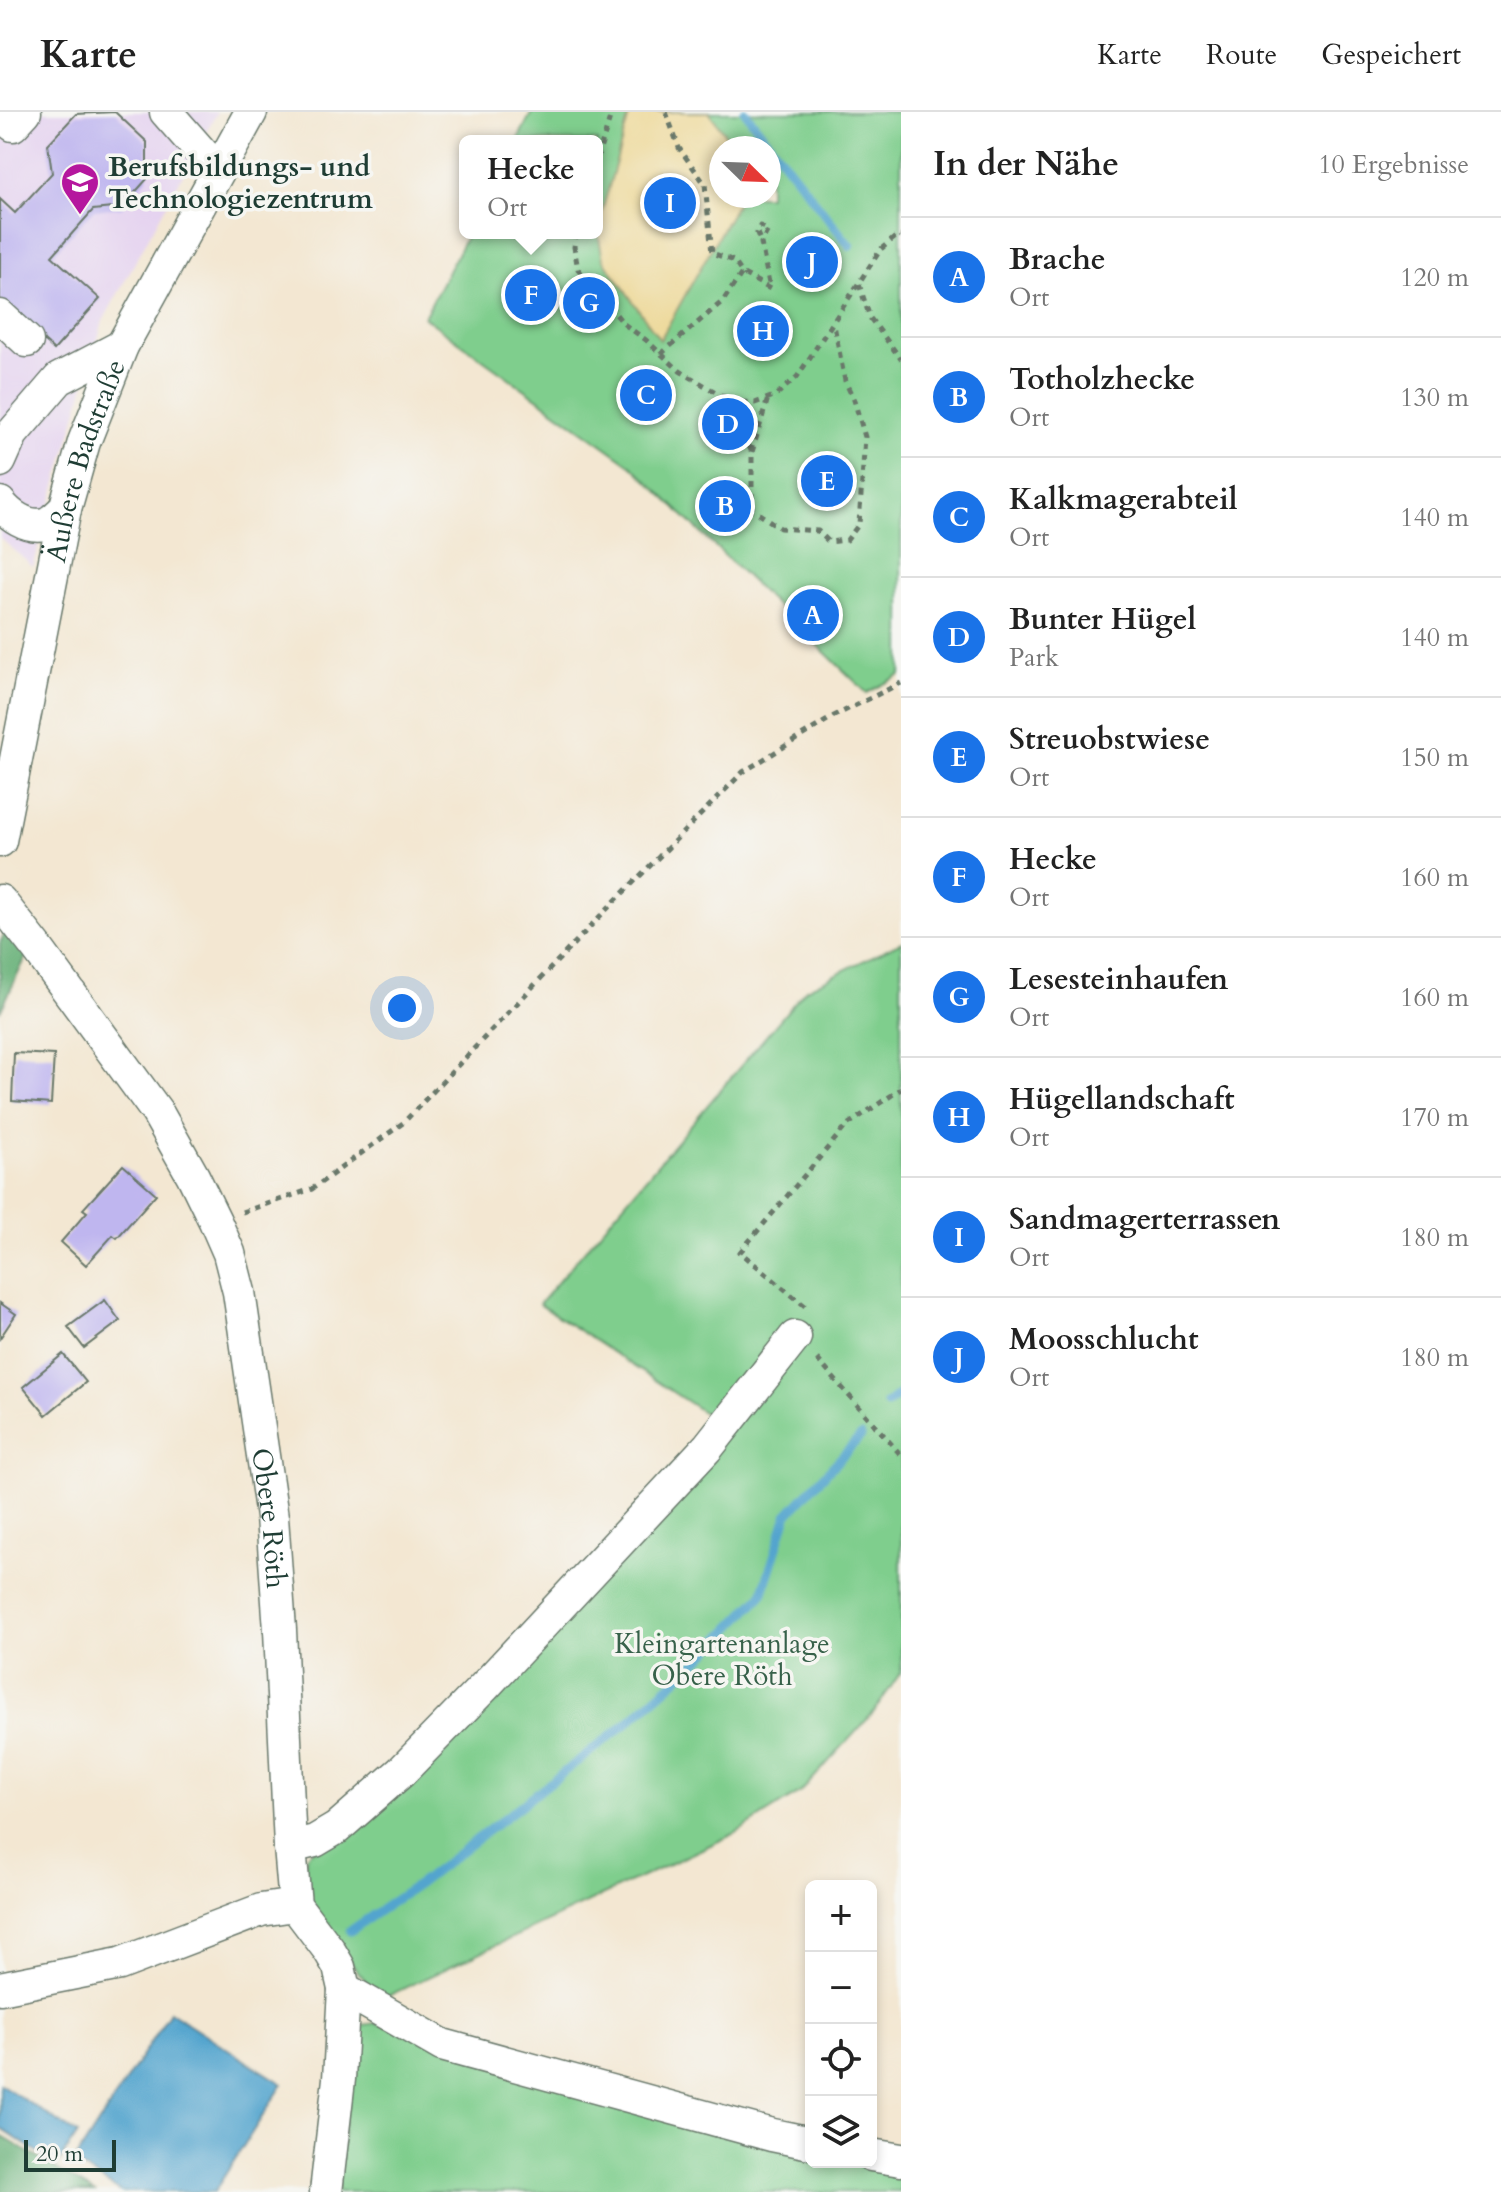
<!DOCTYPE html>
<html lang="de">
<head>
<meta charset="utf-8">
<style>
	:root { --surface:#fff; --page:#f6f6f6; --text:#222; --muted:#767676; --line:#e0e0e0; --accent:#1a73e8 }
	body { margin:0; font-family:Cardo,serif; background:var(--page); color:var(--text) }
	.controls { position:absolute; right:24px; bottom:24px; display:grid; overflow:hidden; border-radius:12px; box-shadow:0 4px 12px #0003 }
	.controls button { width:72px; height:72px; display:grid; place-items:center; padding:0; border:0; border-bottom:2px solid var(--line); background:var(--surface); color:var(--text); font:40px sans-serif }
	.compass { position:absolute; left:709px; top:24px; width:72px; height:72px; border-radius:50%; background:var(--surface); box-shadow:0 4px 12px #0003; rotate:113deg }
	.scale { position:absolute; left:24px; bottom:20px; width:92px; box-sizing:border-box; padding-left:8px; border:4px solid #1f3d34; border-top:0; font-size:22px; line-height:28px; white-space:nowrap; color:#1f3d34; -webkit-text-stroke:6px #f6f6f2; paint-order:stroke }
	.you { position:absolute; left:402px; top:896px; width:28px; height:28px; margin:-20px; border:6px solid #fff; border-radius:50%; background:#1a73e8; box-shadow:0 0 0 12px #1a73e833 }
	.badge { display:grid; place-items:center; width:52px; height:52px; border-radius:50%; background:var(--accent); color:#fff; font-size:26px; font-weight:700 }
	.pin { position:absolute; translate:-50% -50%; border:4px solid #fff; box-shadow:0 2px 8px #0006 }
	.popup { position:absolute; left:459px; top:23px; width:144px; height:104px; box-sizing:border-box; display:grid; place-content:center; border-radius:12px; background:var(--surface); filter:drop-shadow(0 2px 6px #0005); font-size:26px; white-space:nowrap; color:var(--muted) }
	.popup b { font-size:30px; color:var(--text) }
	.popup::after { content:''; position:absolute; left:50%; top:100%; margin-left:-16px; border:16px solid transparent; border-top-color:var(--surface) }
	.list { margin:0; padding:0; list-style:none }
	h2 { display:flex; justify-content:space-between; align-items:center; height:104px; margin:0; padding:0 32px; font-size:34px }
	h2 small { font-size:26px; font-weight:400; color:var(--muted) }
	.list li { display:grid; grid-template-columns:52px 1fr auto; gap:24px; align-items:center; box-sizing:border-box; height:120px; padding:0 32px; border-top:2px solid var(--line) }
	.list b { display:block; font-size:30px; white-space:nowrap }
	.list p { margin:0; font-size:26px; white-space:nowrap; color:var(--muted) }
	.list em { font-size:26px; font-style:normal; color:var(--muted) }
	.icon { flex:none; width:44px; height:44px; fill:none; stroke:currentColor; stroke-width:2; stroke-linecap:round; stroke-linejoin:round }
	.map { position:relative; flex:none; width:901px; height:2080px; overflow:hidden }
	header { display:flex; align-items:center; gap:48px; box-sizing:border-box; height:112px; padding:0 40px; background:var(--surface); border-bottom:2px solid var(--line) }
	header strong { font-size:38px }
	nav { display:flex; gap:44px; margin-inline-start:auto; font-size:28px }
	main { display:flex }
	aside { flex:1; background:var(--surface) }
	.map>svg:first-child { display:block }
</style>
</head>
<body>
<header>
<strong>Karte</strong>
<nav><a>Karte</a><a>Route</a><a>Gespeichert</a></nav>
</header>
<main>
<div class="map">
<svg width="901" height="2080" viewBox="0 0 901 2080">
	<rect width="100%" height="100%" fill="#f6f6f2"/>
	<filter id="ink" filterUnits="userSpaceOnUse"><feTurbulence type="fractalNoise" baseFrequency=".0125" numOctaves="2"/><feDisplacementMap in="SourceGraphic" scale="16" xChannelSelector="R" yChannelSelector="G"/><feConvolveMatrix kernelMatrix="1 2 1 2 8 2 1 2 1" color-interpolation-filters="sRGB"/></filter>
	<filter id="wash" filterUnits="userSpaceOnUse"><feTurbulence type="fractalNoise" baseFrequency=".006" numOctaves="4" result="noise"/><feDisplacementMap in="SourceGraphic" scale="32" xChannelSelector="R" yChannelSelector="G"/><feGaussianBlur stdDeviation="1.8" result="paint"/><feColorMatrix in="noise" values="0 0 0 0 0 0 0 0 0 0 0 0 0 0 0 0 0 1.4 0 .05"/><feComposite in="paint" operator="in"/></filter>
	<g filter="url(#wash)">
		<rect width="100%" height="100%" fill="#f3e7d2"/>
		<path fill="#e5d3f0" d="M0 0H217L103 209 33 455 0 426Z"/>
		<path fill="#7fce8d" stroke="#4f8660" stroke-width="2" fill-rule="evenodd" d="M532 0H901V563L867 581 632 354 424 205 468 121H597V29H517ZM721 36H769V84H721Z
			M901 830V1560L874 1600 801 1680 736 1721 381 1887C358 1861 312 1803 305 1770 304 1762 306 1752 306 1744L490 1579 712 1306 539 1192 806 877Z
			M376 1911 811 2041V2050H853L901 2059V2080H337L353 1928 362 1913Z"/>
		<path fill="#67b178" stroke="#437756" stroke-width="2" d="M6 818 29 839 0 900V831Z
			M0 2023 94 2080H0Z"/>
		<path fill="#eeda9e" stroke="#868c69" stroke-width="2" d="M630 0H709L735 36H721V84H741L660 228 603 147 597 117Z"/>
		<path fill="#53a4ce" stroke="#397081" stroke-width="2" d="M170 1900 283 1972 214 2080H121L74 2050Z
			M0 1972 77 2022 57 2053 0 2016Z"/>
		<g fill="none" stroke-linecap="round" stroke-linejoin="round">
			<path stroke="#53a4ce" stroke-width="9" d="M745 0 850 134
				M887 1292 901 1281
				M350 1819 420 1771 621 1616 701 1546 762 1483 787 1403 861 1324"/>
		</g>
		<g id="blocks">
			<path fill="#bfb6ef" d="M115 0 147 30V67L122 95 93 98 52 144 100 187 54 238 0 189V87L15 101 52 61 48 32 76 2Z
				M14 941 54 943 51 992 12 989Z
				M123 1053 156 1082 117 1126 113 1123 86 1153 61 1130 87 1100 83 1097Z
				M105 1188 120 1209 84 1236 68 1215Z
				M0 1191 16 1202 0 1226Z
				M63 1242 86 1270 46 1303 23 1275Z"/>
		</g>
	</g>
	<g filter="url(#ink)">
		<use href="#blocks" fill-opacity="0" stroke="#69786b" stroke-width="2"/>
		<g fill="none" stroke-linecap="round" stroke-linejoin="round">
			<g stroke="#69786b" stroke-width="35">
				<g id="minor">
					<path d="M166 0 218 59"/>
					<path d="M0 1 13 13 25 0"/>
					<path d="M0 204 27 229"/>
					<path d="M0 349 12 322 59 267 122 234"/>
					<path d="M0 391C9 403 27 416 44 412 51 411 59 402 65 397"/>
					<path id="s1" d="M0 729 65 397 84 330 122 234 251 0"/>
					<path id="s2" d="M0 789 37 836 157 1000 193 1064 215 1109 229 1141 239 1180 272 1405 280 1518 290 1735 295 1793 329 1838 339 1855 344 1877 339 1967 326 2080"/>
					<path d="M290 1735 315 1729 337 1716 401 1660 484 1575 708 1335 795 1225"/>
					<path d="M0 1876 120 1852 261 1798 295 1793"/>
					<path d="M344 1877 442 1933 772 2023 811 2031"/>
					<path d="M871 2043 901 2048"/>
				</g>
			</g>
			<path stroke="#69786b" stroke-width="5" stroke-dasharray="6 6" stroke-linecap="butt" d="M666 0 679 36 705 72 712 141 734 149 742 161 770 177 761 131 768 118 760 114 757 121 761 131
				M597 47 612 0
				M576 121 574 135 578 157 624 212 646 228 680 259 731 289 755 291 776 283 797 265 881 137 898 123 901 124
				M859 172 870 206 901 247
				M661 242 723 189 742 161
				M731 289 752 341V397L780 416 818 419 829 430 847 428 859 412 865 325 854 288 845 269 834 213
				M752 340 768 286
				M242 1100 312 1077 403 1011 604 800 743 660 834 604 901 571
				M805 1194 740 1140 847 1013 901 977
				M817 1247 901 1343"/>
			<use href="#minor" stroke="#fff" stroke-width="32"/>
		</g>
	</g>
	<defs>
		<g id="school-pin" transform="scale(2)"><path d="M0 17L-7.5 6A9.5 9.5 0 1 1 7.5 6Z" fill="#b5179e" stroke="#f6f6f2"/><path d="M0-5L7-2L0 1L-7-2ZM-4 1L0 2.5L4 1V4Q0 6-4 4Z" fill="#fff"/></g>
	</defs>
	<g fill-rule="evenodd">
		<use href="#school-pin" x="80" y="70"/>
	</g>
	<g text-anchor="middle" stroke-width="7" stroke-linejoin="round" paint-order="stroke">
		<g font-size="28" font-weight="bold" fill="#1f3d34" stroke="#f6f6f2" text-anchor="start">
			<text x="108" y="64">Berufsbildungs- und<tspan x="108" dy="32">Technologiezentrum</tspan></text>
		</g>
		<g font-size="28" fill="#1f3d34" stroke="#f6f6f2">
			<text dy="10" stroke="none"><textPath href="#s1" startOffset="390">Äußere Badstraße</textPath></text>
			<text dy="10" stroke="none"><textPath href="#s2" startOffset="690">Obere Röth</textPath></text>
		</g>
		<g font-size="28" fill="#37614a" stroke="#f6f6f2">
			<text x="722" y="1541">Kleingartenanlage<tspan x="722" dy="32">Obere Röth</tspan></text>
		</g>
	</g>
</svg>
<div class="controls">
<button>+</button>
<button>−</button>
<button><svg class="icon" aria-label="locate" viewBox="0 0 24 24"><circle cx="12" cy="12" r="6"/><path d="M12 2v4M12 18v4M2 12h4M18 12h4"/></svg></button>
<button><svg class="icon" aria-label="layers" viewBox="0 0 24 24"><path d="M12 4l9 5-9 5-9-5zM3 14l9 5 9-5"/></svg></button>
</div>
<svg class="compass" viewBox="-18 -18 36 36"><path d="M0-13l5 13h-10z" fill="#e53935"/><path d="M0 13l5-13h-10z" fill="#767676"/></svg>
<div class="scale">20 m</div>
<div class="you"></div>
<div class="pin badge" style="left:813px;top:503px">A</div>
<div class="pin badge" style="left:725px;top:394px">B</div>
<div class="pin badge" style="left:646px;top:283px">C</div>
<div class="pin badge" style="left:728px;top:312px">D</div>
<div class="pin badge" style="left:827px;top:369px">E</div>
<div class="pin badge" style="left:531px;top:183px">F</div>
<div class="popup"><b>Hecke</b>Ort</div>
<div class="pin badge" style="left:589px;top:191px">G</div>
<div class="pin badge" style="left:763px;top:219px">H</div>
<div class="pin badge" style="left:670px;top:91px">I</div>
<div class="pin badge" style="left:812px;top:150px">J</div>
</div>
<aside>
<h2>In der Nähe<small>10 Ergebnisse</small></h2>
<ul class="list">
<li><span class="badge">A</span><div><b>Brache</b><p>Ort</p></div><em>120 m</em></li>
<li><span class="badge">B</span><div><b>Totholzhecke</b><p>Ort</p></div><em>130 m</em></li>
<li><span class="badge">C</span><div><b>Kalkmagerabteil</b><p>Ort</p></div><em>140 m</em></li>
<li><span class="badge">D</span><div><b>Bunter Hügel</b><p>Park</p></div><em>140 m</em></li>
<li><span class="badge">E</span><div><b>Streuobstwiese</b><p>Ort</p></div><em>150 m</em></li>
<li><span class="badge">F</span><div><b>Hecke</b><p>Ort</p></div><em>160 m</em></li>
<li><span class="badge">G</span><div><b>Lesesteinhaufen</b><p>Ort</p></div><em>160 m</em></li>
<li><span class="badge">H</span><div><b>Hügellandschaft</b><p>Ort</p></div><em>170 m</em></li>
<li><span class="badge">I</span><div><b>Sandmagerterrassen</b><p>Ort</p></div><em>180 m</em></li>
<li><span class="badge">J</span><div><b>Moosschlucht</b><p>Ort</p></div><em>180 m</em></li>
</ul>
</aside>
</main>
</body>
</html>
